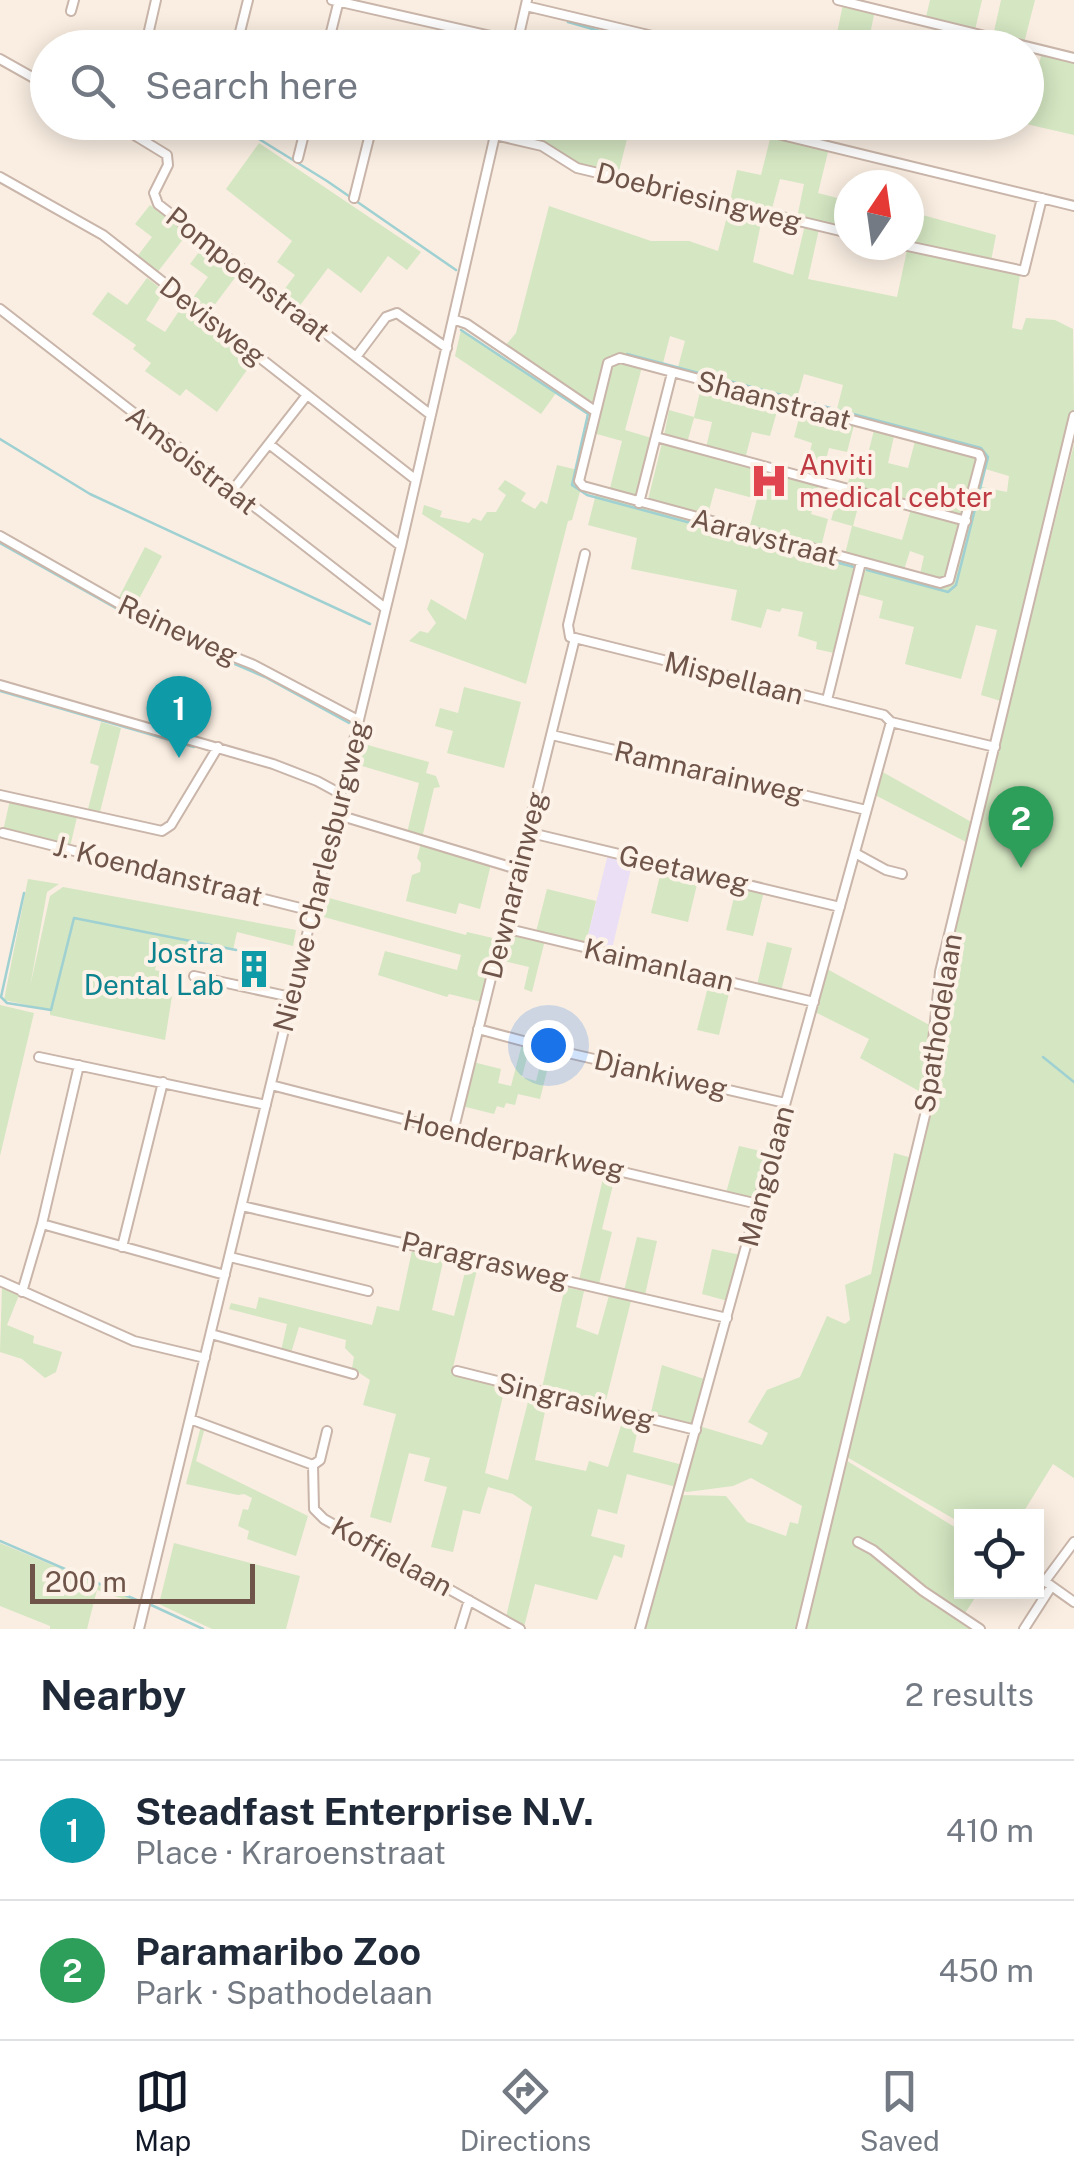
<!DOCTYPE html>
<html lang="en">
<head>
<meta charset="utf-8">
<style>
	:root { --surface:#fff; --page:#f6f6f7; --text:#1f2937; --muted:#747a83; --line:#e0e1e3; --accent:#111827 }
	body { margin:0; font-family:"Public Sans",sans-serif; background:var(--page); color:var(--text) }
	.controls { position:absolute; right:30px; bottom:30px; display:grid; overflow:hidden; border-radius:0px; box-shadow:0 5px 25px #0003 }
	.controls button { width:90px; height:90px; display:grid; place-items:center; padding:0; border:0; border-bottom:2px solid var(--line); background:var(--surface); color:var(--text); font:50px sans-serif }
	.compass { position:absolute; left:834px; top:170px; width:90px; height:90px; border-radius:50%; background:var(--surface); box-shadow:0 5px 25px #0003; rotate:13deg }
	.scale { position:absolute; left:30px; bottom:25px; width:225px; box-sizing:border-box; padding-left:10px; border:5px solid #6f544a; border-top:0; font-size:28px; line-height:35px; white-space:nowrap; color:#6f544a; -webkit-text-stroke:8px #fdf2e7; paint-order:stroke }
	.you { position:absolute; left:548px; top:1045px; width:35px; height:35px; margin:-25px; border:8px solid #fff; border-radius:50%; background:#1a73e8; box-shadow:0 0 0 15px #1a73e833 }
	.badge { display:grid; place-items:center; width:65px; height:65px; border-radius:50%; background:var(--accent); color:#fff; font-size:32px; font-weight:700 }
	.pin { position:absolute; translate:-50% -82px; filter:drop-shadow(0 2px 5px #0008) }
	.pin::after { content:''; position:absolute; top:52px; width:35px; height:30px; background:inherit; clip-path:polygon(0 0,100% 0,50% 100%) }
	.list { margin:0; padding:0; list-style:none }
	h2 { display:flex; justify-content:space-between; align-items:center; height:130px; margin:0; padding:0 40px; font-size:42px }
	h2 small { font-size:32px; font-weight:400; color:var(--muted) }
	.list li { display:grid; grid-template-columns:65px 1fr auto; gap:30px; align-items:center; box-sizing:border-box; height:140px; padding:0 40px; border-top:2px solid var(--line) }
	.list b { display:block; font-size:38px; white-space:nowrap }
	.list p { margin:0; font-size:32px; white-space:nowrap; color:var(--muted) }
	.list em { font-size:32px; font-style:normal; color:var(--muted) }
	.icon { flex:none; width:55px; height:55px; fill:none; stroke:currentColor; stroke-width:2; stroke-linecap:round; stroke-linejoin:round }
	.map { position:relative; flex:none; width:1074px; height:1629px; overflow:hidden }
	.search { position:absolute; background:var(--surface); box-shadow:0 5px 25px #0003; left:30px; right:30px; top:30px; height:110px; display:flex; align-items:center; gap:25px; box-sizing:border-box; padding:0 35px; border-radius:55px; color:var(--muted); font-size:38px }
	.sheet { height:410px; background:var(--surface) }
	nav { display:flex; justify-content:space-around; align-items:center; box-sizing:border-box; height:140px; border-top:2px solid var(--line); background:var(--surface); font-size:28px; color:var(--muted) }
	nav a { display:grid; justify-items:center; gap:5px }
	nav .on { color:var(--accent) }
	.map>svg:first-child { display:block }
</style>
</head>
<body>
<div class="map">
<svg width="1074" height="1629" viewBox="0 0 1074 1629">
	<rect width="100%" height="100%" fill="#faeee2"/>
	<path fill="#ebdff6" d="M608 854 633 860 612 949 586 943Z"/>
	<path fill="#d4e6c2" d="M930 0H982L975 30 926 17Z
		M1001 0H1035L1024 43 993 36Z
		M843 4 875 10 868 44 880 47 834 48Z
		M1042 52 1074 60V135L1022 123 1026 122 1027 100H1030Z
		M510 123 546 129 549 123H579L578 130 605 136 609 123H631L618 175 576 164 507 135Z
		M771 135 804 141 828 152 818 193 849 201V232L797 218 804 184 780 179 771 212 730 201 737 170 761 175Z
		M259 143 421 252 407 270 388 256 361 293 328 268 298 308 281 294 295 275 277 262 292 241 226 189Z
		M150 205 188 233 156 274 136 258 152 237 135 224Z
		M730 205 763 213 753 262 793 275 805 225 819 229 808 279 897 297 915 213 996 235 991 261 1021 268 1012 328 1022 330 1026 318 1055 320 1073 329 1074 413 1004 702 981 695 997 630 976 625 961 679 905 664 914 627 879 618 883 601 850 592 834 653 816 649 817 642 798 636 803 612 782 608 780 612 767 609 761 628 731 620 737 590 631 569 637 538 588 525 596 494 943 587 954 579 977 486 1007 492 1009 476 982 468 983 456 836 413 843 385 804 374 796 402 677 371 685 341 670 336 662 367 611 355 605 362 596 400 591 403 505 346 516 333 549 206 651 241H689L718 251Z
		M205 244 240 271 207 315 190 302 208 277 190 264Z
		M147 278 164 291 146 320 165 332 181 308 252 363 217 412 186 389 180 396 145 371 151 363 133 349 136 345 92 314 108 292 127 305Z
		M461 330 556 393 541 414 455 356Z
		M619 361 642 367 625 430 655 439 639 498 609 492 622 441 593 433 611 365Z
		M702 384 779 404 770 436 752 432 745 459 706 448 712 422 694 418 687 443 664 436 669 410 694 417Z
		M801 411 854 425 847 452 829 448 821 478 805 474 812 443 794 437Z
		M874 430 894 436 888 463 908 468 915 441 973 455 977 463 963 514 958 516 847 486 856 455 867 458Z
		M662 443 819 484 811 514 828 519 821 547 749 529 757 499 715 488 707 518 648 500Z
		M1074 444V1478L1053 1464 1021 1516H962L961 1523 845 1456 928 1116 942 973Z
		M557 465 578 470 577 482 581 488 572 520 568 521 526 684 409 641 420 631 428 633 436 623 427 609 431 599 466 620 484 554 422 514 424 505 442 511 440 517 469 523 473 518 481 521 487 512H496L506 495 498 489 505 480 526 493 521 501 535 509 541 501 547 504Z
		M840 490 861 496 853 526 902 540 911 509 960 523 948 577 941 580 920 574 924 556 910 551 904 570 845 554 852 526 831 520Z
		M145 547 162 556 134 608 118 599Z
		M464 687 521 702 504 768 447 753 453 731 435 726 440 708 458 713Z
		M101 722 121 728 99 816 87 813 99 766 90 763Z
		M364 744 429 762 426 773 436 776 440 787 434 788 422 838 407 833 419 783 359 765Z
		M879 770 975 824 970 844 873 794Z
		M10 800 77 817 70 847 3 831Z
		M421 843 491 864 480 909 459 903 456 914 406 901 412 875 420 872 421 863 417 858Z
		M662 867 699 876 688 922 651 913Z
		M28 879 59 884 47 892 30 987 50 896 63 887 296 930 293 946 237 932 233 950 218 946 215 964 159 953 155 970 163 972 159 993 172 996 165 1040 50 1015V1010L4 1000Z
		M737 885 764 891 753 936 726 930Z
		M547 889 596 901 586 943 536 932Z
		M329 898 466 935 467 932 497 939 482 1002 449 994 447 997 378 975 385 951 457 970 461 955 324 917Z
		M509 932 545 940 532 992 524 989 529 967 499 960Z
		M767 942 792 948 781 991 757 985Z
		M827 969 933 1027 926 1095 860 1058 869 1039 815 1012Z
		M710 979 731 985 719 1035 697 1030Z
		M0 1005 34 1013 0 1156Z
		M522 1044 530 1046 522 1077 536 1081 544 1050 552 1051 540 1099 518 1094 515 1105 506 1103 504 1108 497 1106 494 1114 462 1106 473 1062 501 1069 498 1083 511 1086Z
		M739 1146 769 1153 756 1200 726 1193Z
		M894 1153 912 1158 798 1629H642L680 1495 726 1496 747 1522 786 1536 790 1522 798 1524 802 1506 751 1478 733 1486 687 1492 681 1490 699 1426 762 1445 768 1433 748 1422 767 1390 800 1377 827 1316 845 1324 850 1320 845 1285 871 1274Z
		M605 1170 616 1173 602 1229 612 1232 599 1284 579 1280Z
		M637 1237 657 1241 645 1295 624 1291Z
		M413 1246 445 1253 432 1310 454 1316 468 1260 479 1262 452 1371 505 1387 485 1473 508 1480 530 1394 548 1397 535 1460 586 1471 589 1461 608 1467 624 1416 640 1419 633 1452 683 1465 676 1487 627 1474 617 1514 598 1509 591 1536 625 1545 622 1558 614 1555 597 1600 535 1584 524 1627 506 1617 532 1507 513 1494 488 1487 480 1514 463 1510 453 1552 431 1547 447 1487 424 1481 430 1458 409 1453 391 1523 370 1517 396 1414 363 1405 370 1380 352 1368 354 1357 345 1348 346 1340 299 1327 291 1353 281 1351 287 1324 229 1309 231 1303 256 1309 259 1297 372 1325 377 1306 399 1311Z
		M712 1249 741 1255 728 1301 702 1294Z
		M2 1286 19 1295 7 1325 34 1336 33 1343 62 1352 56 1372 45 1378 22 1359 0 1352Z
		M565 1287 584 1291 576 1327 598 1335 610 1292 632 1297 605 1404 542 1388Z
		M662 1365 707 1380 692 1424 650 1417Z
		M201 1426 205 1427 196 1461 308 1516 296 1556 247 1539 249 1531 238 1526 243 1509 248 1510 252 1498 244 1494 238 1495 186 1484Z
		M844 1459 961 1531 962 1592H979L965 1613 925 1589 857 1540 855 1545 873 1553 907 1581V1586L970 1629H804Z
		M0 1543 130 1598 129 1601 97 1590 87 1629H50V1626L0 1606Z
		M174 1543 300 1576 286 1629H212L159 1604Z"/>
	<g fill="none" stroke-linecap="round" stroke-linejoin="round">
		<path stroke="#9fd0d2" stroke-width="2.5" d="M568 22 659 48
			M259 139 327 181 456 270
			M461 330 588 414 572 485 587 495 854 567
			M627 354 981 448 988 457 956 585 948 592 867 570
			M0 439 90 494 370 624
			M0 543 153 629 265 677 349 723
			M0 691 194 747
			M24 893 1 997 7 1003 51 1010 74 918 236 950
			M1043 1057 1074 1082
			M0 1541 139 1601
			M149 1604 203 1629"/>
		<g stroke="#c9b5a9" stroke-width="12">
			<path id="minor" d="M332 0 517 42
				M838 0 1074 58
				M526 6 703 48
				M71 11 74 0
				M145 48 156 0
				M236 48 248 0
				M327 48 339 0
				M516 48 527 0
				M0 59 48 86
				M113 122 167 155 168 165 154 193 158 204 431 415
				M475 122 497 129
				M729 122 1074 206
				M495 135 542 146 577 168 849 233
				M298 158 307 122
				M0 177 103 235 416 480
				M354 198 373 122
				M903 245 1024 271 1042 198
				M0 309 385 608
				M453 319 467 324 595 411
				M356 357 386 317 397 313 447 348
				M620 358 979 454 981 459 949 580 940 583 583 486 579 481 608 363Z
				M656 437 966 521
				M269 444 401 546
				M232 491 307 395
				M639 503 672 373
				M0 536 162 628 254 665 358 720
				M575 638 884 715 891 722 995 747
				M575 638 570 637 568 625 585 554
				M0 685 273 764 317 781 341 794
				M827 700 861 562
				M552 735 866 810
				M0 795 162 831 171 825 218 747
				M335 814 517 869
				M527 832 840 907
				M3 833 312 911
				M855 853 886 870 902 874
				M504 928 814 1002
				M194 976 291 997
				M478 1029 568 1053 785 1103
				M39 1057 266 1105
				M271 1085 453 1132 758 1204
				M453 1132 575 638
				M242 1206 727 1318
				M42 1224 225 1275
				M122 1247 163 1082
				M230 1257 368 1291
				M0 1281 134 1341 205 1358
				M22 1292 42 1224 79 1065
				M211 1334 353 1374
				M457 1371 696 1430
				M190 1419 313 1465 314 1509 324 1519 520 1629
				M313 1465 320 1460 327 1431
				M858 1542 873 1550 923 1591 980 1629
				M1036 1575 1074 1602
				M1045 1581 1074 1542
				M139 1629 401 546 498 122
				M460 1629 469 1600
				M640 1629 891 722
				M801 1629 926 1111 940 972 1074 416
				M1024 1629 1051 1587"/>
		</g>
		<use href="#minor" stroke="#fff" stroke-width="8"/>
	</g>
	<defs>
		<g id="hospital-bare" transform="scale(3)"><path d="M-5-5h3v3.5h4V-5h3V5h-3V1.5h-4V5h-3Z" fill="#e0444e" stroke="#fdf2e7" stroke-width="2.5" paint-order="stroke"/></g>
		<g id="building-bare" transform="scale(3)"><path d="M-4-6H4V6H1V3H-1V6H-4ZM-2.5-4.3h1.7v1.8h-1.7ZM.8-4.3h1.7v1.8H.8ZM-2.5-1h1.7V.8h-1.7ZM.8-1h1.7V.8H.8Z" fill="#0f9aa8" stroke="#fdf2e7" stroke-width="2.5" paint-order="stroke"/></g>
	</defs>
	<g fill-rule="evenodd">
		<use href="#hospital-bare" x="769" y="481"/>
		<use href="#building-bare" x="254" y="969"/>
	</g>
	<g text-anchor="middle" stroke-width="8" stroke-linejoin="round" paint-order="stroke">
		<g font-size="28" fill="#6f544a" stroke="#fdf2e7">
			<text transform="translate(699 197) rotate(14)" y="10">Doebriesingweg</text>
			<text transform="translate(248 274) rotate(38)" y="10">Pompoenstraat</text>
			<text transform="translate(213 321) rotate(38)" y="10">Devisweg</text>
			<text transform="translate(774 400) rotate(15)" y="10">Shaanstraat</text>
			<text transform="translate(192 460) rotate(38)" y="10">Amsoistraat</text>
			<text transform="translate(765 537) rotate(15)" y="10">Aaravstraat</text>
			<text transform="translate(178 630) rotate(25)" y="10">Reineweg</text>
			<text transform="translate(734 678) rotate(14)" y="10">Mispellaan</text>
			<text transform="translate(709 772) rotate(13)" y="10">Ramnarainweg</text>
			<text transform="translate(684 869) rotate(13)" y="10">Geetaweg</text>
			<text transform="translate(158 871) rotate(14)" y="10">J. Koendanstraat</text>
			<text transform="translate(321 876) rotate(-76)" y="10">Nieuwe Charlesburgweg</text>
			<text transform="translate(514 885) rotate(-76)" y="10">Dewnarainweg</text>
			<text transform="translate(659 965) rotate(13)" y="10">Kaimanlaan</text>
			<text transform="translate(938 1023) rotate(-81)" y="10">Spathodelaan</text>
			<text transform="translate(661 1074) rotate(13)" y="10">Djankiweg</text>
			<text transform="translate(514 1145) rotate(13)" y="10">Hoenderparkweg</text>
			<text transform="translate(766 1176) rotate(-75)" y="10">Mangolaan</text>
			<text transform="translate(485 1260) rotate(13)" y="10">Paragrasweg</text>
			<text transform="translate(576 1401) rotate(14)" y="10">Singrasiweg</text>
			<text transform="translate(392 1556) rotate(29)" y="10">Koffielaan</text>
		</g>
		<g font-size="28" fill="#be3a42" stroke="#fdf2e7" text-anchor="start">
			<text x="799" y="475">Anviti<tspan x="799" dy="32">medical cebter</tspan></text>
		</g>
		<g font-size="28" fill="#0d838f" stroke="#fdf2e7" text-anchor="end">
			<text x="224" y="963">Jostra<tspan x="224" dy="32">Dental Lab</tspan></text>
		</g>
	</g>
</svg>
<div class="controls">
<button><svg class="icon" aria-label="locate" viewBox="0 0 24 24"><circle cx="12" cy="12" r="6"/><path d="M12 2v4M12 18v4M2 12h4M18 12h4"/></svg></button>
</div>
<svg class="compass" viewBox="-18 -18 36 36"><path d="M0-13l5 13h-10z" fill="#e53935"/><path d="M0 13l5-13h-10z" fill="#747a83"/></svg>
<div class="scale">200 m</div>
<div class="you"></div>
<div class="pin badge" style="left:179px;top:758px;background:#0f9aa8">1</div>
<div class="pin badge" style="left:1021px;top:868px;background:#2e9e5b">2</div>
<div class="search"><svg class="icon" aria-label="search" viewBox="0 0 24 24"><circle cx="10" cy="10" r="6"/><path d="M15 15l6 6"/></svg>Search here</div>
</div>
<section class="sheet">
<h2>Nearby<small>2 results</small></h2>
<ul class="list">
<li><span class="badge" style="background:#0f9aa8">1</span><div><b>Steadfast Enterprise N.V.</b><p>Place · Kraroenstraat</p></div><em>410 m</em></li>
<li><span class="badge" style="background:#2e9e5b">2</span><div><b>Paramaribo Zoo</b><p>Park · Spathodelaan</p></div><em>450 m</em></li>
</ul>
</section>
<nav>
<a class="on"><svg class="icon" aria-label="map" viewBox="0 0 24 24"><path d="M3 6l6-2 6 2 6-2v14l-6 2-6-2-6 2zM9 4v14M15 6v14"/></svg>Map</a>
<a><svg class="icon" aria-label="directions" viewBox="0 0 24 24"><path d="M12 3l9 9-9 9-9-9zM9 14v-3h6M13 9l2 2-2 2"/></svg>Directions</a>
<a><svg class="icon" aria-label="saved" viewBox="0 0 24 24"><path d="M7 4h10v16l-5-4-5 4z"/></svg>Saved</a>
</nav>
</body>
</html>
